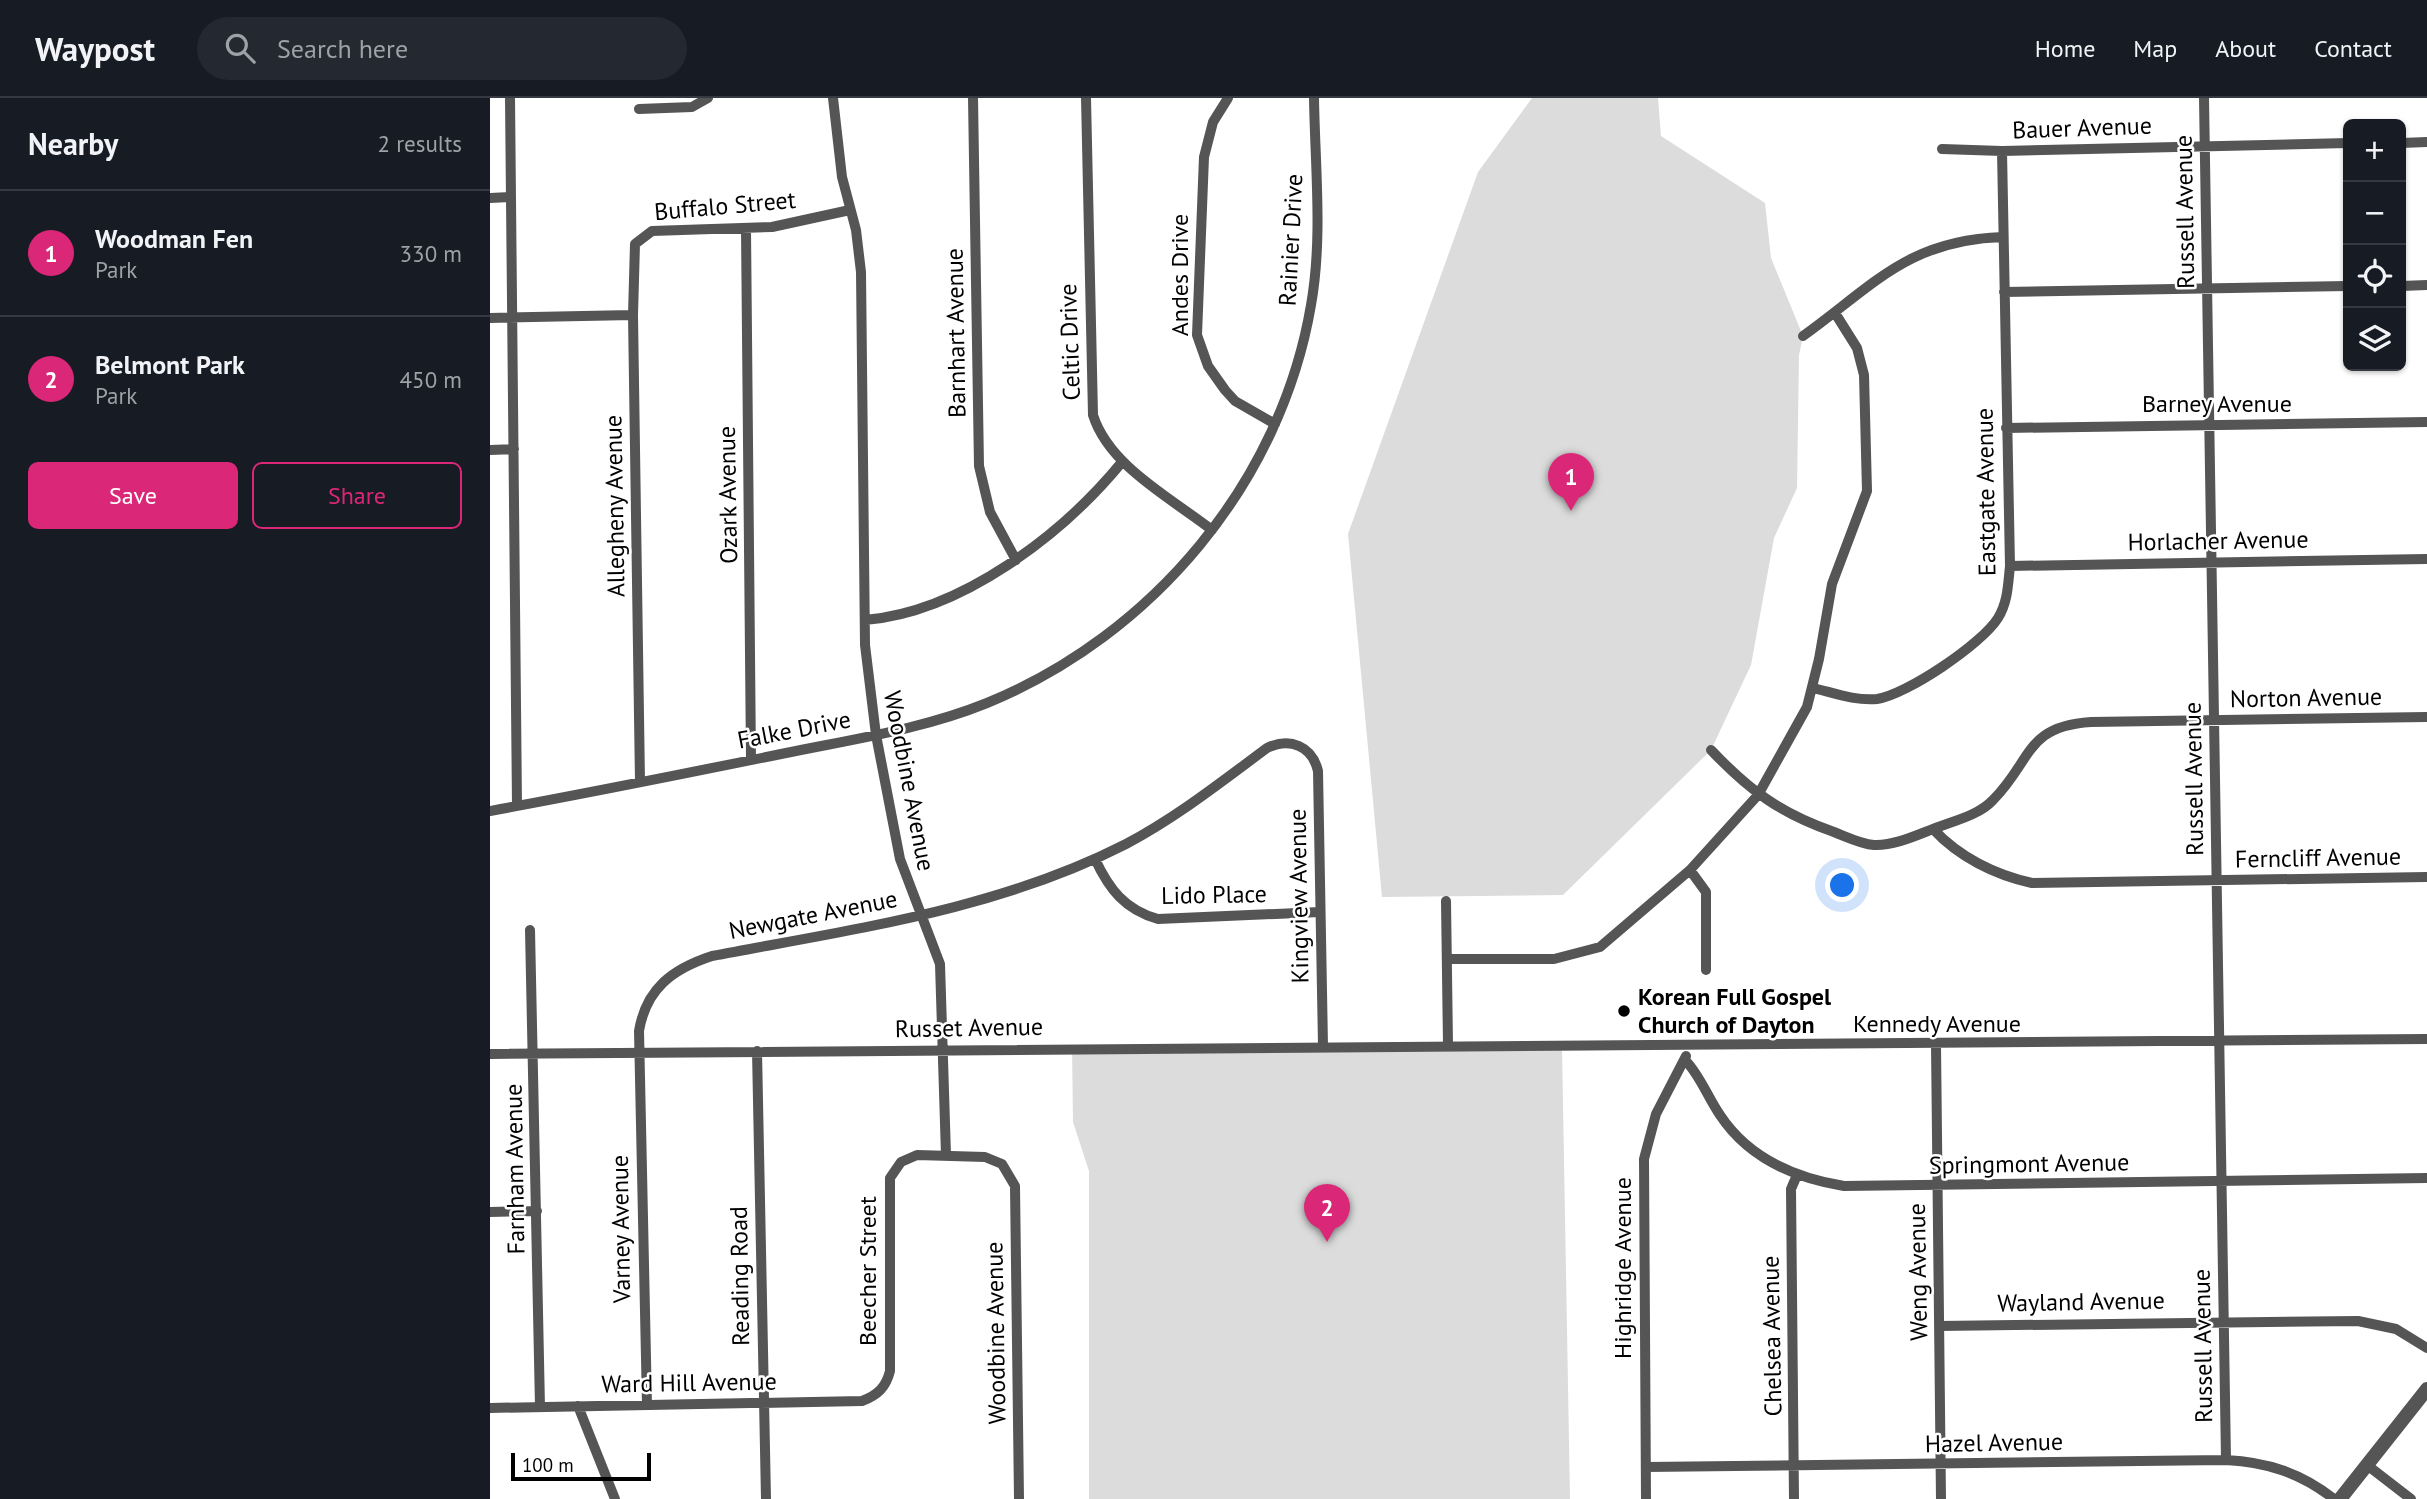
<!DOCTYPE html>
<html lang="en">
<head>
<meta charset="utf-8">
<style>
	:root { --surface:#171b24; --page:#242831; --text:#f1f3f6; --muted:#9ea1a6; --line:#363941; --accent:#db2777 }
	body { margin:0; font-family:"PT Sans",sans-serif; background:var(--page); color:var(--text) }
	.controls { position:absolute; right:21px; top:21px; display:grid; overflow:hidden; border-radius:10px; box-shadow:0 2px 5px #0004 }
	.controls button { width:63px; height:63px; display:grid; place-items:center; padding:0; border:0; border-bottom:2px solid var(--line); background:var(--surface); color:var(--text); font:35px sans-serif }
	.scale { position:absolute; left:21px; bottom:18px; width:140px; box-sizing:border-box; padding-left:7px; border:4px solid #000; border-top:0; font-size:19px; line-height:24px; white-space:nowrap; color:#000; -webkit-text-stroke:5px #fff; paint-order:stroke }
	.you { position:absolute; left:1353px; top:788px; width:24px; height:24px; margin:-18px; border:5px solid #fff; border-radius:50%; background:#1a73e8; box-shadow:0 0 0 10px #1a73e833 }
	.badge { display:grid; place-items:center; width:46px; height:46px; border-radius:50%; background:var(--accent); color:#fff; font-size:23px; font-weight:700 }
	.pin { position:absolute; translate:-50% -58px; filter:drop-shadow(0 2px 4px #0008) }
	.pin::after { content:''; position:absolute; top:37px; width:24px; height:21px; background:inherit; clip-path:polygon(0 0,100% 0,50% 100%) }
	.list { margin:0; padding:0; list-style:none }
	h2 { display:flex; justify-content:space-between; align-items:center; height:91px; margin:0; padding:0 28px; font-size:30px }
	h2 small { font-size:23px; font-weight:400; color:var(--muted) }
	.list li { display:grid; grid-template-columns:46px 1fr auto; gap:21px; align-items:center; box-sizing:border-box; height:126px; padding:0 28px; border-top:2px solid var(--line) }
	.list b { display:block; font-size:26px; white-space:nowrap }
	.list p { margin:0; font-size:23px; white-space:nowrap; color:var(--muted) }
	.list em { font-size:23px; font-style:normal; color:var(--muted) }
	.actions { display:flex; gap:14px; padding:21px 28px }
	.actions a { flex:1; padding:16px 0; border:2px solid var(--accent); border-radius:10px; text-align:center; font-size:24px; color:var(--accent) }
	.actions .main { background:var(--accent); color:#fff }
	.icon { flex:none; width:38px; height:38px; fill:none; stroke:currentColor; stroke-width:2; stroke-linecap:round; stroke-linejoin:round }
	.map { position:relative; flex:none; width:1937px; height:1401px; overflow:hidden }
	header { display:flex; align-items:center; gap:42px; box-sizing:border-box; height:98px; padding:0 35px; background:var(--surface); border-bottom:2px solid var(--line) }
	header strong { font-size:33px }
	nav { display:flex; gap:38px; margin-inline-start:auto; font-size:24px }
	.search { width:490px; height:63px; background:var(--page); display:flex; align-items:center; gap:18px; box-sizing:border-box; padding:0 24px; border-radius:38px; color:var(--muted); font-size:26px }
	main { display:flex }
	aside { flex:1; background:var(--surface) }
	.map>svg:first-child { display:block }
</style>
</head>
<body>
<header>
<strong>Waypost</strong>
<div class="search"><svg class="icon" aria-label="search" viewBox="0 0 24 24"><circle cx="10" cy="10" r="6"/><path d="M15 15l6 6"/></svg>Search here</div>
<nav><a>Home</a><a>Map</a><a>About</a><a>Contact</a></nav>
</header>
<main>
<aside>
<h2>Nearby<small>2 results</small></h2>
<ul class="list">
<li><span class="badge">1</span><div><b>Woodman Fen</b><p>Park</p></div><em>330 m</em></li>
<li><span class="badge">2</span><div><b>Belmont Park</b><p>Park</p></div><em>450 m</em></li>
</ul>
<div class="actions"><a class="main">Save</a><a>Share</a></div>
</aside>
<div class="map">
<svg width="1937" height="1401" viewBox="0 0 1937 1401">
	<rect width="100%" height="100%" fill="#fff"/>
	<path fill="#dcdcdc" d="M1042 0H1168L1171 38 1275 105 1281 160 1313 238 1309 257 1307 390 1284 440 1261 567 1221 652 1073 797 892 799 858 436 988 74Z
		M1072 949 1080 1401H599V1073L583 1024 582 950Z"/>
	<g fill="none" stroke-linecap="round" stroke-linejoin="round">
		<path stroke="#555" stroke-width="10" d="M20 0 27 708
			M343 0 352 79 366 132 371 174 375 547 386 637 410 761 450 866 456 1057
			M483 0 489 368 500 414 526 462
			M596 0 603 317C619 368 681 400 722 432
			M738 0 723 24 714 59 707 237 718 268 735 292 745 303 785 326
			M1714 0 1736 1362
			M149 11 202 9 218 0
			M1911 45 1937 44
			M1452 51 1512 53 1858 45
			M0 100 21 99
			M256 131 261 662
			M1911 188 1937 187
			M1514 194 1858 188
			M0 220 143 217
			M1313 238C1384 187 1418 142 1513 139
			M1516 330 1937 324
			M0 352 24 351
			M1520 468 1937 461
			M375 522C472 514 573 436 632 364
			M1323 590C1344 595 1365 603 1387 601 1416 597 1492 546 1508 520 1518 504 1518 486 1520 468L1512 53
			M1221 652C1260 693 1290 715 1344 734 1357 739 1371 746 1384 747 1406 748 1431 735 1451 728 1468 722 1490 716 1503 702 1542 663 1535 628 1601 624L1937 619
			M150 684 143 217 145 146 162 133 282 129 360 112
			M0 713C99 695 198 675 296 655 364 641 433 631 497 605 663 537 791 384 821 207 833 140 825 68 824 0
			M1443 731C1469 759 1505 777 1542 785L1937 779
			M605 761C619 791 635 812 668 821L830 814
			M1200 772 1216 794V872
			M956 803 958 947
			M40 832 50 1309
			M957 861H1064L1110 849 1200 772 1268 697 1317 609 1329 561 1342 486 1377 393 1374 277 1367 250 1345 215
			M1446 947 1451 1401
			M267 953 276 1401
			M0 956 1937 941
			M1195 962C1210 977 1218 1000 1230 1017 1259 1061 1305 1080 1354 1088L1937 1080
			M0 1114 47 1113
			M1449 1228 1868 1223 1906 1231 1937 1250
			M157 1307 149 933C156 891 182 871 222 858 363 831 507 812 636 746 687 719 731 684 777 650 800 639 822 648 828 673L833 948
			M88 1308 125 1401
			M0 1310 372 1303C388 1297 396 1289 400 1273V1080L411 1064 427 1057 495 1059 512 1066 525 1088 529 1401
			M1877 1367 1921 1401
			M1156 1369 1736 1362C1777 1364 1811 1375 1844 1401
			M1156 1401 1154 1061 1166 1016 1196 958
			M1304 1401 1301 1091 1307 1077"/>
		<path stroke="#555" stroke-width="14" d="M1850 1401 1937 1291"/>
	</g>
	<circle fill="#000" stroke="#fff" stroke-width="2.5" cx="1134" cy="913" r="7"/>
	<g text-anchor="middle" stroke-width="5" stroke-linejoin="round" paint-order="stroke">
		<g font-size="24" fill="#000" stroke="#fff">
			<text transform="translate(1592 30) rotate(-2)" y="8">Bauer Avenue</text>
			<text transform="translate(235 108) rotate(-5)" y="8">Buffalo Street</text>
			<text transform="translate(1695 114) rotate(-91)" y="8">Russell Avenue</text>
			<text transform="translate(801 142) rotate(-87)" y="8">Rainier Drive</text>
			<text transform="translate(690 177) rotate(-90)" y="8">Andes Drive</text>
			<text transform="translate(466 235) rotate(-91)" y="8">Barnhart Avenue</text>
			<text transform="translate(580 244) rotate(-92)" y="8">Celtic Drive</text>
			<text x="1727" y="314">Barney Avenue</text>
			<text transform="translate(1496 394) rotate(-91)" y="8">Eastgate Avenue</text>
			<text transform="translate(238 397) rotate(-91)" y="8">Ozark Avenue</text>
			<text transform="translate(125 408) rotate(-91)" y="8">Allegheny Avenue</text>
			<text transform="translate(1728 443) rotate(-1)" y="8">Horlacher Avenue</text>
			<text transform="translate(1816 600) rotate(-1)" y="8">Norton Avenue</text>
			<text transform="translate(304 632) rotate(-11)" y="8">Falke Drive</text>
			<text transform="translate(1704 681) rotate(-91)" y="8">Russell Avenue</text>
			<text transform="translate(419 683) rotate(79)" y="8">Woodbine Avenue</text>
			<text transform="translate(1828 760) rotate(-1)" y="8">Ferncliff Avenue</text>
			<text transform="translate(724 797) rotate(-1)" y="8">Lido Place</text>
			<text transform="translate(809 798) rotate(-91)" y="8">Kingview Avenue</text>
			<text transform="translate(323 817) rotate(-11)" y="8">Newgate Avenue</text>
			<text x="1447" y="934">Kennedy Avenue</text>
			<text transform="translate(479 930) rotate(-1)" y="8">Russet Avenue</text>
			<text transform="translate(1539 1066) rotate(-1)" y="8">Springmont Avenue</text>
			<text transform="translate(25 1071) rotate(-91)" y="8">Farnham Avenue</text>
			<text transform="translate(131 1131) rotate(-91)" y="8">Varney Avenue</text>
			<text transform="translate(1133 1170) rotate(-90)" y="8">Highridge Avenue</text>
			<text transform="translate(378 1173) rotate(-90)" y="8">Beecher Street</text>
			<text transform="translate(1428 1174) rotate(-91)" y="8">Weng Avenue</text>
			<text transform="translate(250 1178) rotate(-91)" y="8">Reading Road</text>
			<text transform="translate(1591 1204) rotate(-1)" y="8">Wayland Avenue</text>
			<text transform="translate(506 1235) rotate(-91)" y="8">Woodbine Avenue</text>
			<text transform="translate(1282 1238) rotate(-91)" y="8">Chelsea Avenue</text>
			<text transform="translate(1713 1248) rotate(-91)" y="8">Russell Avenue</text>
			<text transform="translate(199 1285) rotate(-1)" y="8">Ward Hill Avenue</text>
			<text transform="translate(1504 1345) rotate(-1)" y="8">Hazel Avenue</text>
		</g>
		<g font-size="24" font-weight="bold" fill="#000" stroke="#fff" text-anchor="start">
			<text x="1148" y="907">Korean Full Gospel<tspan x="1148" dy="28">Church of Dayton</tspan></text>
		</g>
	</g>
</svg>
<div class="controls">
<button>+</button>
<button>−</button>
<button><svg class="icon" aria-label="locate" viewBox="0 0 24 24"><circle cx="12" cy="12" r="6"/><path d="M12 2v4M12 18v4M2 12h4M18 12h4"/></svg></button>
<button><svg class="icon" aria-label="layers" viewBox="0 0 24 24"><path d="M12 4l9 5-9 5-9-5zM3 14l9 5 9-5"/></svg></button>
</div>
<div class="scale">100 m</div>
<div class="you"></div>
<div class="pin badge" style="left:1081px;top:413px">1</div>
<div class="pin badge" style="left:837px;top:1144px">2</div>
</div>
</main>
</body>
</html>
